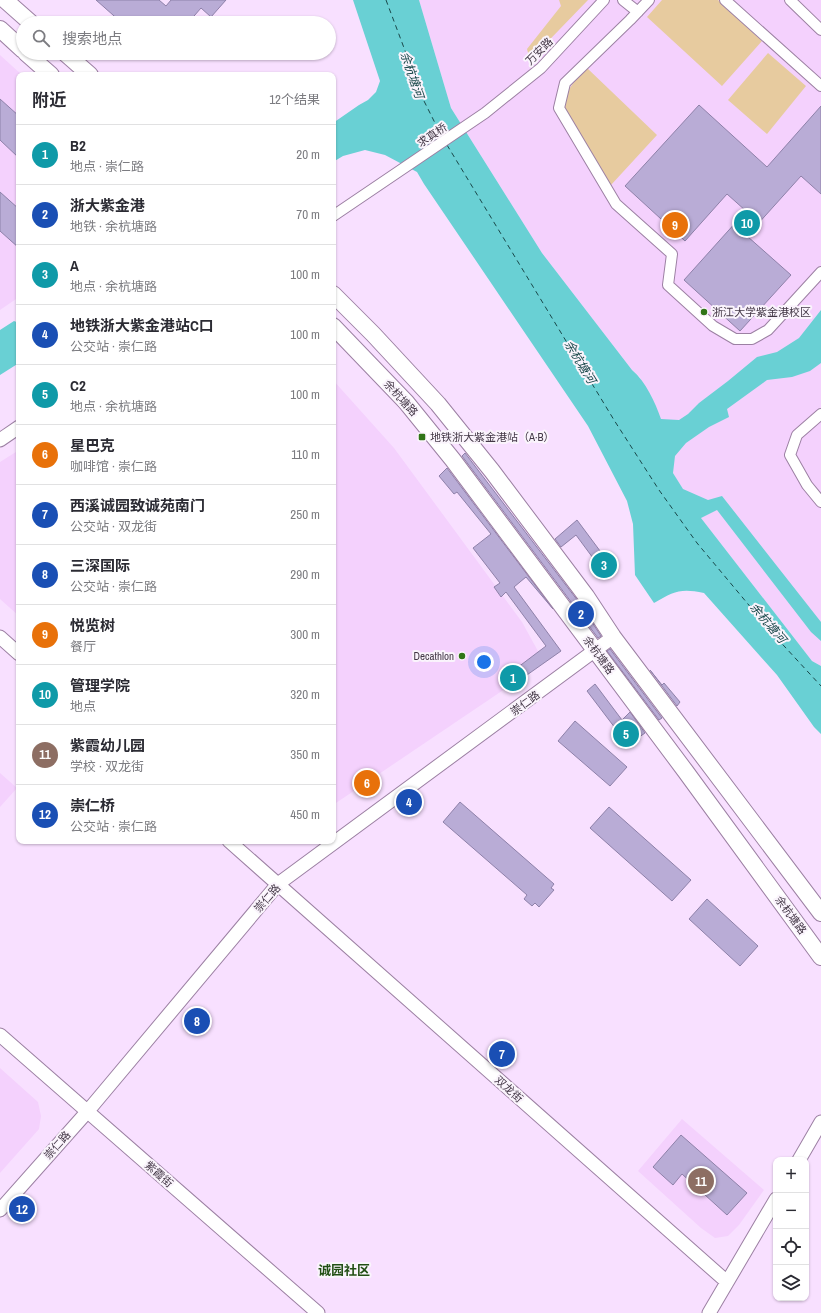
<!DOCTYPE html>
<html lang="zh">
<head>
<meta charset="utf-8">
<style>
	:root { --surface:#fff; --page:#f7f7f7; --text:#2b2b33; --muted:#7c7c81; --line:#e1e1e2; --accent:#7c3aed }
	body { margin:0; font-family:"Archivo Narrow","Noto Sans SC",sans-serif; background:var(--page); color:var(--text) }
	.controls { position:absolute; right:12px; bottom:12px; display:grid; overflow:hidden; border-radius:8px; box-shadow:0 1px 3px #0004 }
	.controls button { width:36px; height:36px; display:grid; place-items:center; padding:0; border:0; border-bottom:1px solid var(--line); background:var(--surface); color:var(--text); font:20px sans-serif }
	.you { position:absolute; left:484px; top:662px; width:14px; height:14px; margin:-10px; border:3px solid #fff; border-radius:50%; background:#1a73e8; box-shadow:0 0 0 6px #1a73e833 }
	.badge { display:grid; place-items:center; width:26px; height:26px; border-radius:50%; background:var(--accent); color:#fff; font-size:13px; font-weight:700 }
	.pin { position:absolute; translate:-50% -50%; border:2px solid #fff; box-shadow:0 1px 4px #0006 }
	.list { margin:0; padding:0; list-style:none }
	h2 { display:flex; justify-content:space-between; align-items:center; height:52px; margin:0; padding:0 16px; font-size:17px }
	h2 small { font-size:13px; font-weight:400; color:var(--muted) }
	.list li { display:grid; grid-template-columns:26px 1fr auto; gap:12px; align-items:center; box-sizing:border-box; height:60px; padding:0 16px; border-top:1px solid var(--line) }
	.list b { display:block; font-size:15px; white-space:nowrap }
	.list p { margin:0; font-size:13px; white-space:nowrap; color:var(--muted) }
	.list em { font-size:13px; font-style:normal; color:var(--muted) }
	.icon { flex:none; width:22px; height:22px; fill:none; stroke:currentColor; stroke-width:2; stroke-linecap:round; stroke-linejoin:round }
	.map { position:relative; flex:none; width:821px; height:1313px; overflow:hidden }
	.search { position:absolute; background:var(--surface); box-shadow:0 1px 3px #0004; left:16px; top:16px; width:320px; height:44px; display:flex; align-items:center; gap:10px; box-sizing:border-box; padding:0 14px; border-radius:22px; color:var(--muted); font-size:15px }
	.panel { position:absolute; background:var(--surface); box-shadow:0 1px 3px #0004; left:16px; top:72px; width:320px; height:772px; border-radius:8px }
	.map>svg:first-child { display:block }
</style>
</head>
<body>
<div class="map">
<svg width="821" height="1313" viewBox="0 0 821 1313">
	<rect width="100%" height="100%" fill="#f8e0ff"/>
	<path fill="#f4d1fd" d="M419 0H821V666L812 661 701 518 673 473 640 377 632 370 542 253 451 108Z
		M0 55 22 75H19V297L0 310Z
		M333 380 394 448 522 622 539 653 530 672 333 805Z
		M19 450V616L0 599V462Z
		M0 773 17 788 0 807Z
		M0 1068 38 1102 41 1116 39 1129 0 1173Z
		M682 1119 764 1190 739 1225 728 1236 715 1238 701 1228 638 1171Z"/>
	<path fill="#e7cb9f" d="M559 0H588L530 60 527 49 561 6Z
		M662 0H718L762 41 722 86 647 17Z
		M768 53 806 86 767 134 728 100Z
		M587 68 657 135 611 185 565 109C565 88 574 83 587 68Z"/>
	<path fill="#69d0d4" d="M353 0H419L451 108 542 253 632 370C646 382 655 402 661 419L679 420 688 414 699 403 728 381 757 357 777 352 799 338 821 310V363L810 371 792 377 767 380 727 409 729 417 709 427 686 443 675 456 673 473 683 489 708 500 722 496 821 622V641L811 632 717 510 701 518 812 661 821 666V734L814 727 777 675 704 593C681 588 674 591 654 603L635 575 633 524 627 501 588 426 424 184 417 172 385 155 365 150 343 156 333 162V123L359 105 368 100 376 92 380 81Z
		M14 321 19 323V363L0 375V330Z"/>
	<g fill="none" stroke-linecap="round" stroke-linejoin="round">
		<path stroke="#19484a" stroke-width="1" stroke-dasharray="5 4" stroke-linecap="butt" d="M386 0 424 101 442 137
			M447 145 614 420 659 490 697 543 773 634 821 686"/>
	</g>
	<path fill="#b9acd6" stroke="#8e81a9" d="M96 0H159L166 6 171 0H226L211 17 201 8 188 23H122Z
		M0 99 19 116V158L0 140Z
		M699 105 767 167 821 106V194L801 176 747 236 791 275 740 331 684 280 746 211 727 194 685 241 625 186Z
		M0 192 19 209V248L0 231Z
		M465 453 578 601 601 636 598 638 462 456Z
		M447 468 553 609 526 577 514 587 561 651 507 689 501 680 546 646 506 592 501 597 494 587 500 583 473 548 491 534 457 492 454 494 439 476Z
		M577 520 615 571 607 577 576 535 561 547 555 539Z
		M610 649 662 718 659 720 607 651Z
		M650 670 662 685 664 683 680 702 677 706Z
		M595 684 622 720 630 712 645 733 628 745 587 691Z
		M575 721 627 767 610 786 558 741Z
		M460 802 554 884 551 888 554 890 539 907 535 903 532 906 524 899 527 895 443 822Z
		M609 807 691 880 672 901 590 828Z
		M707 899 758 946 740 966 689 919Z
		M681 1135 747 1193 727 1215 682 1174 673 1185 653 1167Z"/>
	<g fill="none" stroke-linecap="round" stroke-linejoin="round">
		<g stroke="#9c80a3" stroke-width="12">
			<path id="minor" d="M623 0 638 12
				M649 0 630 20 565 83 559 108 616 204 672 254 668 285 713 326 735 339H752L768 330 821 272
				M725 0 821 86
				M790 0 821 30
				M333 216 485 113 541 68 604 0
				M821 414 797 435 790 455 807 485 821 502"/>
		</g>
		<g stroke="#9c80a3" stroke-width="15">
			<path id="tertiary" d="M0 440 19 427
				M0 637 19 654
				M229 841 727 1282
				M0 1035 318 1313
				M799 1160 821 1122
				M0 1210 87 1112 278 884 613 637
				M709 1313 776 1199"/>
		</g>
		<g stroke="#9c80a3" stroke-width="18">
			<path id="primary" d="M5 0 31 23
				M0 29 23 50
				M26 53 51 75
				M65 53 90 75
				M333 294 373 334 438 404 492 471 586 596 613 637 821 913
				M333 326 406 402 453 460 686 772 821 957"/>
		</g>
		<use href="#minor" stroke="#fff" stroke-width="10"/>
		<use href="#tertiary" stroke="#fff" stroke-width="13"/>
		<use href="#primary" stroke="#fff" stroke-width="16"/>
	</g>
	<g fill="#307517" stroke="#faf4fc" stroke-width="1.5">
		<circle cx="704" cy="312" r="4"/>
		<rect x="418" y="433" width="8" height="8" rx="2"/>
		<circle cx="462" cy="656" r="4"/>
	</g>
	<g text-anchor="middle" stroke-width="4" stroke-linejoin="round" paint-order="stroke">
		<g font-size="11" fill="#433746" stroke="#faf4fc">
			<text transform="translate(539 51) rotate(-45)" y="4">万安路</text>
			<text transform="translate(432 135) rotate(-34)" y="4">求真桥</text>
			<text transform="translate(401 398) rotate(48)" y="4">余杭塘路</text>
			<text transform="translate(599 655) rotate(54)" y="4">余杭塘路</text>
			<text transform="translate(525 703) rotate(-36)" y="4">崇仁路</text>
			<text transform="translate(267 898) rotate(-49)" y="4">崇仁路</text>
			<text transform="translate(791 915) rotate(54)" y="4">余杭塘路</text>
			<text transform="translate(509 1089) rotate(42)" y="4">双龙街</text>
			<text transform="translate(57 1145) rotate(-48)" y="4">崇仁路</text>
			<text transform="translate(159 1174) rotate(41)" y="4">紫霞街</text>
		</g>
		<g font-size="11" fill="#433746" stroke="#faf4fc" text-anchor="start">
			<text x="712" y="316">浙江大学紫金港校区</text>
			<text x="430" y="441">地铁浙大紫金港站（A·B）</text>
			<text x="454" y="660" text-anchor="end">Decathlon</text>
		</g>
		<g font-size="12" font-style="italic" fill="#19484a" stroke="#faf4fc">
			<text transform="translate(412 75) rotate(71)" y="4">余杭塘河</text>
			<text transform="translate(580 362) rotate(59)" y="4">余杭塘河</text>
			<text transform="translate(768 623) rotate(50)" y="4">余杭塘河</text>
		</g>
		<g font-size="13" font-weight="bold" fill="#234f15" stroke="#faf4fc">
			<text x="344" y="1275">诚园社区</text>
		</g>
	</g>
</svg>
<div class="controls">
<button>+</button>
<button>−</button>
<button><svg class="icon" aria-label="locate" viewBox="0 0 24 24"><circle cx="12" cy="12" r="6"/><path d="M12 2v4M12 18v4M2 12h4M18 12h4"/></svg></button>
<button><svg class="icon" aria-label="layers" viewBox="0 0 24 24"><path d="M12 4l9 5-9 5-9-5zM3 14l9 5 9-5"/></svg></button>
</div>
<div class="you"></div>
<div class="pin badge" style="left:513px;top:678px;background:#0f9aa8">1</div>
<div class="pin badge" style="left:581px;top:614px;background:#1a4fb4">2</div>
<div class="pin badge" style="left:604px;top:565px;background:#0f9aa8">3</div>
<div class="pin badge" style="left:409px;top:802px;background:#1a4fb4">4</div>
<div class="pin badge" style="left:626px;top:734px;background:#0f9aa8">5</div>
<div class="pin badge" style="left:367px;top:783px;background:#e8710a">6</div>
<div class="pin badge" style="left:502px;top:1054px;background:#1a4fb4">7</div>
<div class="pin badge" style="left:197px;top:1021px;background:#1a4fb4">8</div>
<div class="pin badge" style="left:675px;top:225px;background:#e8710a">9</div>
<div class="pin badge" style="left:747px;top:223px;background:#0f9aa8">10</div>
<div class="pin badge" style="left:701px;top:1181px;background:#8d6e63">11</div>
<div class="pin badge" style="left:22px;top:1209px;background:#1a4fb4">12</div>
<div class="search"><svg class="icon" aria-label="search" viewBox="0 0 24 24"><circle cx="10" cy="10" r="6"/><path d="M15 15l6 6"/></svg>搜索地点</div>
<section class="panel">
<h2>附近<small>12个结果</small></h2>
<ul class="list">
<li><span class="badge" style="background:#0f9aa8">1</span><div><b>B2</b><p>地点 · 崇仁路</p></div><em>20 m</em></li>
<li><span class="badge" style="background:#1a4fb4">2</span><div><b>浙大紫金港</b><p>地铁 · 余杭塘路</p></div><em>70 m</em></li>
<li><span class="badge" style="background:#0f9aa8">3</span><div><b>A</b><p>地点 · 余杭塘路</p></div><em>100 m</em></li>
<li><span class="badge" style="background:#1a4fb4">4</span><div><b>地铁浙大紫金港站C口</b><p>公交站 · 崇仁路</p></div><em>100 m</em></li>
<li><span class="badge" style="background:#0f9aa8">5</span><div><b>C2</b><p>地点 · 余杭塘路</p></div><em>100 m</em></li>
<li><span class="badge" style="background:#e8710a">6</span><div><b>星巴克</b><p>咖啡馆 · 崇仁路</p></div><em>110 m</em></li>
<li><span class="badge" style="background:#1a4fb4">7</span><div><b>西溪诚园致诚苑南门</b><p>公交站 · 双龙街</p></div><em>250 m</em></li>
<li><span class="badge" style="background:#1a4fb4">8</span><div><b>三深国际</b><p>公交站 · 崇仁路</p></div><em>290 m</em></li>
<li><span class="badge" style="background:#e8710a">9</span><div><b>悦览树</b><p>餐厅</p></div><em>300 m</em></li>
<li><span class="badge" style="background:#0f9aa8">10</span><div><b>管理学院</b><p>地点</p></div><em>320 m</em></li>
<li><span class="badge" style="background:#8d6e63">11</span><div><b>紫霞幼儿园</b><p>学校 · 双龙街</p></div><em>350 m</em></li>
<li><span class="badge" style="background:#1a4fb4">12</span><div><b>崇仁桥</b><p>公交站 · 崇仁路</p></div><em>450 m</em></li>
</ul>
</section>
</div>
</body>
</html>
